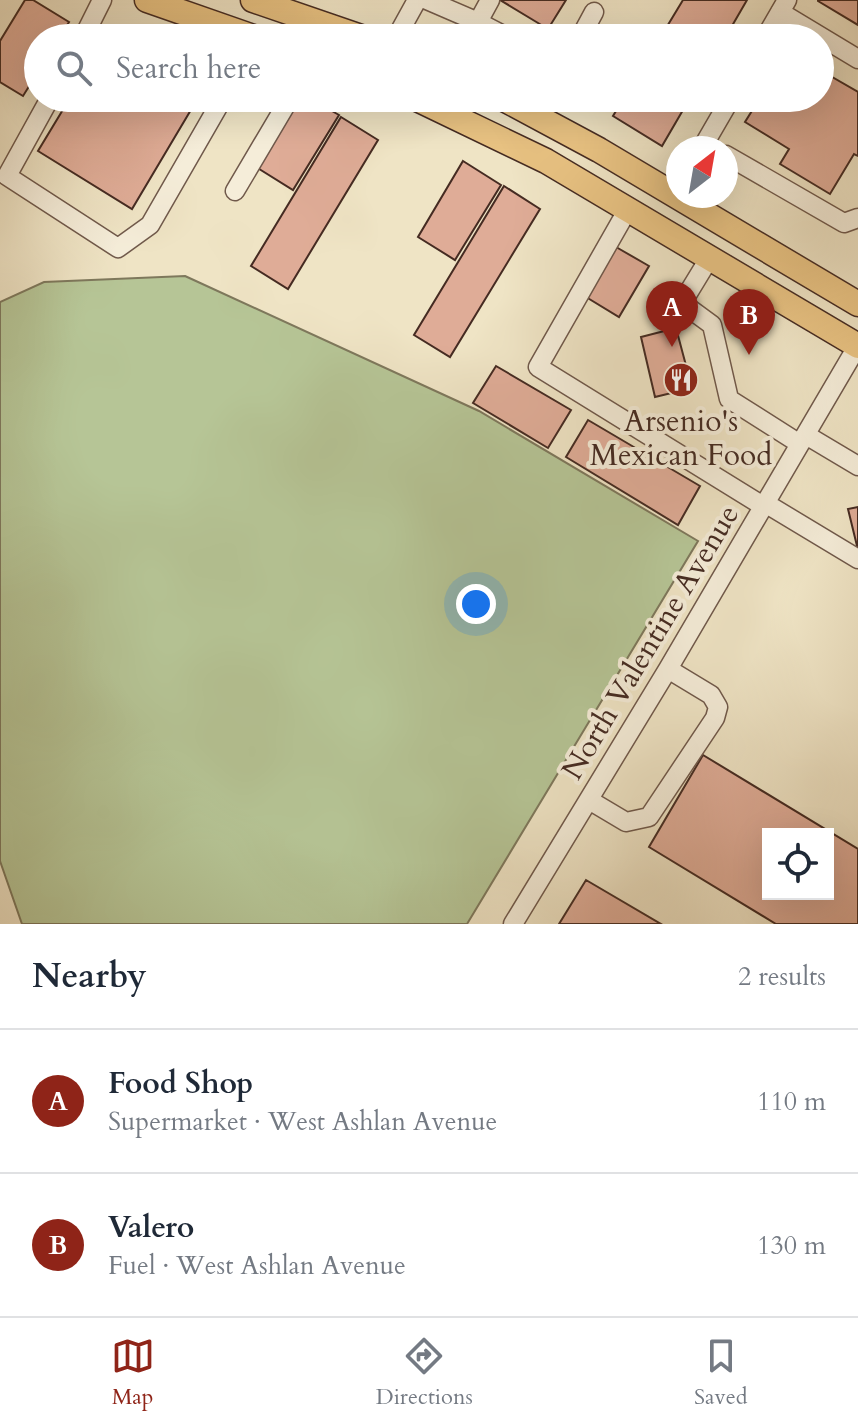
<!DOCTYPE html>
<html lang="en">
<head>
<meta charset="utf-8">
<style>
	:root { --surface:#fff; --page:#f2f2f3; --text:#1f2937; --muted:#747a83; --line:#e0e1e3; --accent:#8f2418 }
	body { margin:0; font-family:Cardo,serif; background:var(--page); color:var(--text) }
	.controls { position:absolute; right:24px; bottom:24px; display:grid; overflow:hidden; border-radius:0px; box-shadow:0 8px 32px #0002 }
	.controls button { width:72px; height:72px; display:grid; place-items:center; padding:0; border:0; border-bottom:2px solid var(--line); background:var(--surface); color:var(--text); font:40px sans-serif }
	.compass { position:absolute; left:666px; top:136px; width:72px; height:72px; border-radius:50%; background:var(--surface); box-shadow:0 8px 32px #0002; rotate:31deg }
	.you { position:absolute; left:476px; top:604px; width:28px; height:28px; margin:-20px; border:6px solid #fff; border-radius:50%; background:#1a73e8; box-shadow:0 0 0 12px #1a73e833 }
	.badge { display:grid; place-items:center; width:52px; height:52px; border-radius:50%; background:var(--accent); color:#fff; font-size:26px; font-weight:700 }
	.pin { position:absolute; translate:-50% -66px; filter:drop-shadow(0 2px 4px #0008) }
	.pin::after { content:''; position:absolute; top:42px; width:28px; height:24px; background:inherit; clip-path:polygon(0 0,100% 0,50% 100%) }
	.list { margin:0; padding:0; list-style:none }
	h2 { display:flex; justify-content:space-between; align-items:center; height:104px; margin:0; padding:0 32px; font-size:34px }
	h2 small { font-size:26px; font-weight:400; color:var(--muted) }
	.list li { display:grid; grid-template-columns:52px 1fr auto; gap:24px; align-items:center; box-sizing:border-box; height:144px; padding:0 32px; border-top:2px solid var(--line) }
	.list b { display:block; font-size:30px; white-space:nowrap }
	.list p { margin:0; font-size:26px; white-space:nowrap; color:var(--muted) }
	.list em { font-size:26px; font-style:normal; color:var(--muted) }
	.icon { flex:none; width:44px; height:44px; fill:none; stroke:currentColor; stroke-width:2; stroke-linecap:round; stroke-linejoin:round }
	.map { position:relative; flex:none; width:858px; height:924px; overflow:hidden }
	.search { position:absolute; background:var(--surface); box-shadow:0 8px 32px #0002; left:24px; right:24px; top:24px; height:88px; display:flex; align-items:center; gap:20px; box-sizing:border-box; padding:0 28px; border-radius:44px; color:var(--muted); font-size:30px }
	.sheet { height:392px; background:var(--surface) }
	nav { display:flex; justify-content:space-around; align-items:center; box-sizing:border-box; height:112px; border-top:2px solid var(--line); background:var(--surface); font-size:22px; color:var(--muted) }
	nav a { display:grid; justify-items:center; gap:4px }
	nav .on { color:var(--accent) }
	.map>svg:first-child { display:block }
</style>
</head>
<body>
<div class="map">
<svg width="858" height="924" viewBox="0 0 858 924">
	<rect width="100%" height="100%" fill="#efe4c5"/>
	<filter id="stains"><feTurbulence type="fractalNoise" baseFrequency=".0025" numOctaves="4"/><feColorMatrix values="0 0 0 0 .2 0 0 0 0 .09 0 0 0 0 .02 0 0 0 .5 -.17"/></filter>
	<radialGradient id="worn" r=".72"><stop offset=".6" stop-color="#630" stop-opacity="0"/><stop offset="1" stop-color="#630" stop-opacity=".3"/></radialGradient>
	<path fill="#b6c596" stroke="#7e785c" stroke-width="2" d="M185 276 479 411 698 541 467 924H22L0 861V302L44 282Z"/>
	<path fill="#dfac97" stroke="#452b22" stroke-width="2" fill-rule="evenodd" d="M25 0H33L69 22 59 38H38V72L23 96 0 82V41Z
		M500 0H566L548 29Z
		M683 0H747L725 38H660Z
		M858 0V25L818 1V0Z
		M113 26 132 38H106Z
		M820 70 858 92V156L854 154 830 194 780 164 789 149 745 122 760 98H820Z
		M70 98H198L132 209 38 151Z
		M297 98H309L339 115 293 190 256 167Z
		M624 98H690L662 146 613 116Z
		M341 117 378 140 288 289 251 266Z
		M463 161 501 185 455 260 418 237Z
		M504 186 540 209 450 357 414 335Z
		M616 247 649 266 619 317 586 297Z
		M676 328 692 388 655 397 641 337Z
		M496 366 571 410 548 448 473 403Z
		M588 420 700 486 678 525 566 457Z
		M858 507V550L848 509Z
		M703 755 858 849V924H776L649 847ZM768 834H828V894H768Z
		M586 880 661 924H559Z"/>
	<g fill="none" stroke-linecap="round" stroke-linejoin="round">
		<g stroke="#70594b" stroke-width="21">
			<path id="minor" d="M427 0 478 22 469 38
				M490 0 478 22 509 38
				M780 12 858 59
				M83 38 102 0
				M396 38 417 0
				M580 38 594 12
				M765 38 787 0
				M50 98 7 176 118 248 150 225 223 98
				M539 117 549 98
				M702 148 731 98
				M726 155 844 223 858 218
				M235 191 290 98
				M628 209 538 367 763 506
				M710 257 682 303 712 325 729 399 800 444
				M806 435 858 466
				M765 503 858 559
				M589 800 626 822 649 817 715 718 718 707 711 695 668 669
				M513 924 668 669 858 345"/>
		</g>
		<g stroke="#452b22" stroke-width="27">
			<path id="major" d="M147 0 256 38
				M253 0 364 38
				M415 98 546 161 858 346
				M502 98 599 150 858 304"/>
		</g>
		<use href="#minor" stroke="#f5edd9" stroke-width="18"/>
		<use href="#major" stroke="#e8c282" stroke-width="24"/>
	</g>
	<defs>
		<g id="restaurant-disc" transform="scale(1.8)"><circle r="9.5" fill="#8f2418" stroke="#f5edd9"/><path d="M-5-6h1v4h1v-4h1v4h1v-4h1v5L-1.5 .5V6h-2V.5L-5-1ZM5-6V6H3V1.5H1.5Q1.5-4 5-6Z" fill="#fff"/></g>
	</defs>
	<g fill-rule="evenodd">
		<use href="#restaurant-disc" x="681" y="380"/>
	</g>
	<g text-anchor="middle" stroke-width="8" stroke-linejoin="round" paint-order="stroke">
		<g font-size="30" fill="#452b22" stroke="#f5edd9">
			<text x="681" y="431">Arsenio's<tspan x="681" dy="34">Mexican Food</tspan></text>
		</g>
		<g font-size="30" fill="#452b22" stroke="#f5edd9">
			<text transform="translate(650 642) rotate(-59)" y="10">North Valentine Avenue</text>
		</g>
	</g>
	<rect width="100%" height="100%" filter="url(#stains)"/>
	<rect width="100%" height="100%" fill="url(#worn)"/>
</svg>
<div class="controls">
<button><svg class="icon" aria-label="locate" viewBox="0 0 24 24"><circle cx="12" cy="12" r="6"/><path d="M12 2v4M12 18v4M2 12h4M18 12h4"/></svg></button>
</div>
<svg class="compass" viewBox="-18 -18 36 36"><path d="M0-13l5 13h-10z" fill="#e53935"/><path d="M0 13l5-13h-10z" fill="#747a83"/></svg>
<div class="you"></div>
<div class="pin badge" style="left:672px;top:347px">A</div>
<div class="pin badge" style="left:749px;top:355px">B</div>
<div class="search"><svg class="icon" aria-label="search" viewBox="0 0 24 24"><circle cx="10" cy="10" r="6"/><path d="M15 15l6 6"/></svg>Search here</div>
</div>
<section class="sheet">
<h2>Nearby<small>2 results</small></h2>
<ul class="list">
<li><span class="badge">A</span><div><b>Food Shop</b><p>Supermarket · West Ashlan Avenue</p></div><em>110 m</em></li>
<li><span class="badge">B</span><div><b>Valero</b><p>Fuel · West Ashlan Avenue</p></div><em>130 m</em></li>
</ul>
</section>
<nav>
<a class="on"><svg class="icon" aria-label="map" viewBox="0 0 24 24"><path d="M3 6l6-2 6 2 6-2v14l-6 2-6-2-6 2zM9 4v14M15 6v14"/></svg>Map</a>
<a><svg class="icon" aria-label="directions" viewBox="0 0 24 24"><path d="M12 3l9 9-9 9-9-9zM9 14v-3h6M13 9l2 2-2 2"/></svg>Directions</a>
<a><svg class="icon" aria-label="saved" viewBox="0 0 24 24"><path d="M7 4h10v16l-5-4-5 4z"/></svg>Saved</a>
</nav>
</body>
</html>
